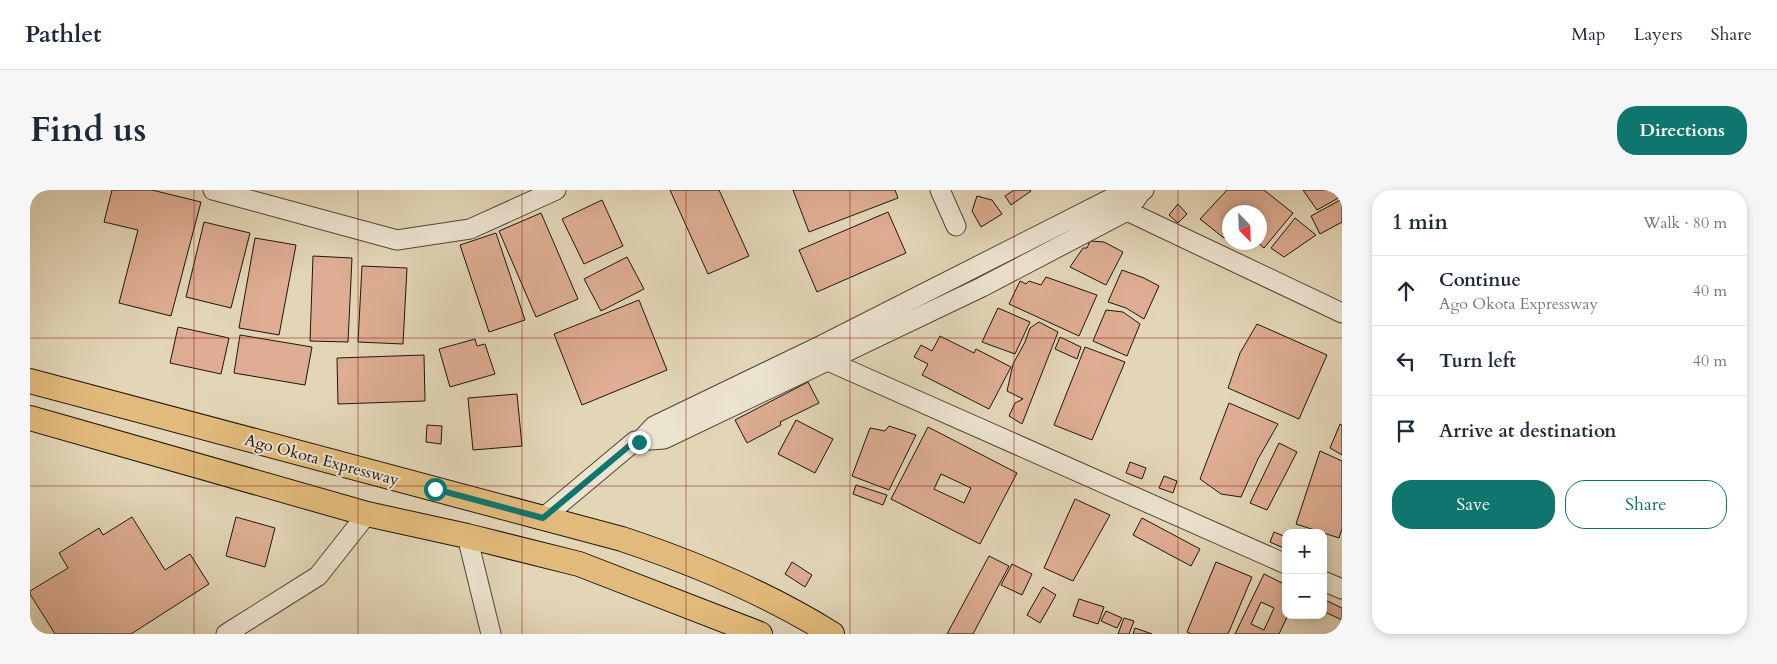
<!DOCTYPE html>
<html lang="en">
<head>
<meta charset="utf-8">
<style>
	:root { --surface:#fff; --page:#f6f6f7; --text:#1f2937; --muted:#747a83; --line:#e0e1e3; --accent:#0f766e }
	body { margin:0; font-family:Cardo,serif; background:var(--page); color:var(--text) }
	.controls { position:absolute; right:15px; bottom:15px; display:grid; overflow:hidden; border-radius:10px; box-shadow:0 2px 8px #0003 }
	.controls button { width:45px; height:45px; display:grid; place-items:center; padding:0; border:0; border-bottom:1px solid var(--line); background:var(--surface); color:var(--text); font:25px sans-serif }
	.compass { position:absolute; left:1192px; top:15px; width:45px; height:45px; border-radius:50%; background:var(--surface); box-shadow:0 2px 8px #0003; rotate:157deg }
	.stop { position:absolute; width:15px; height:15px; margin:-11px; border:4px solid #0f766e; border-radius:50%; background:#fff }
	.stop.end { background:#0f766e; border-color:#fff; box-shadow:0 1px 5px #0008 }
	.list { margin:0; padding:0; list-style:none }
	h2 { display:flex; justify-content:space-between; align-items:center; height:65px; margin:0; padding:0 20px; font-size:21px }
	h2 small { font-size:16px; font-weight:400; color:var(--muted) }
	.list li { display:grid; grid-template-columns:32px 1fr auto; gap:15px; align-items:center; box-sizing:border-box; height:70px; padding:0 20px; border-top:1px solid var(--line) }
	.list b { display:block; font-size:19px; white-space:nowrap }
	.list p { margin:0; font-size:16px; white-space:nowrap; color:var(--muted) }
	.list em { font-size:16px; font-style:normal; color:var(--muted) }
	.actions { display:flex; gap:10px; padding:15px 20px }
	.actions a { flex:1; padding:11px 0; border:1px solid var(--accent); border-radius:20px; text-align:center; font-size:18px; color:var(--accent) }
	.actions .main { background:var(--accent); color:#fff }
	.icon { flex:none; width:28px; height:28px; fill:none; stroke:currentColor; stroke-width:2; stroke-linecap:round; stroke-linejoin:round }
	.map { position:relative; flex:none; width:1312px; height:444px; overflow:hidden; border-radius:20px }
	header { display:flex; align-items:center; gap:30px; box-sizing:border-box; height:70px; padding:0 25px; background:var(--surface); border-bottom:1px solid var(--line) }
	header strong { font-size:24px }
	nav { display:flex; gap:28px; margin-inline-start:auto; font-size:18px }
	.intro { display:flex; align-items:center; justify-content:space-between; box-sizing:border-box; height:120px; padding:0 30px }
	h1 { margin:0; font-size:35px }
	.button { padding:12px 22px; border-radius:20px; background:var(--accent); color:#fff; font-size:18px; font-weight:700 }
	main { display:flex; gap:30px; padding:0 30px }
	aside { flex:1; background:var(--surface); border-radius:20px; box-shadow:0 2px 8px #0003 }
	.map>svg:first-child { display:block }
</style>
</head>
<body>
<header>
<strong>Pathlet</strong>
<nav><a>Map</a><a>Layers</a><a>Share</a></nav>
</header>
<div class="intro"><h1>Find us</h1><a class="button">Directions</a></div>
<main>
<div class="map">
<svg width="1312" height="444" viewBox="0 0 1312 444">
	<rect width="100%" height="100%" fill="#e3d6b7"/>
	<filter id="stains"><feTurbulence type="fractalNoise" baseFrequency=".004" numOctaves="4"/><feColorMatrix values="0 0 0 0 .2 0 0 0 0 .09 0 0 0 0 .02 0 0 0 .5 -.17"/></filter>
	<radialGradient id="worn" r=".72"><stop offset=".6" stop-color="#630" stop-opacity="0"/><stop offset="1" stop-color="#630" stop-opacity=".3"/></radialGradient>
	<path fill="#dead93" stroke="#1e160c" fill-rule="evenodd" d="M82 0H122L171 12 141 126 89 113 108 40 74 32Z
		M640 0H689L719 66 678 84Z
		M763 0H865L868 8 779 42Z
		M984 0H999L1001 1 981 15 975 6Z
		M1197 0H1234L1263 23 1234 58 1227 52H1230V22H1200V43L1194 48 1170 29Z
		M1273 0H1312V6L1287 20Z
		M947 6 962 10 972 24 951 37 942 21Z
		M1312 9V32L1290 44 1281 26Z
		M572 10 593 56 554 74 532 29Z
		M1148 14 1157 24 1148 33 1139 25Z
		M858 22 876 63 787 102 769 60Z
		M511 23 548 109 506 127 469 41Z
		M1265 28 1286 45 1254 67 1241 58Z
		M174 32 220 43 201 118 156 107Z
		M466 43 495 130 459 142 430 55Z
		M225 48 266 55 249 145 209 138Z
		M1060 51 1074 52 1093 62 1076 95 1040 77 1053 58H1057Z
		M283 66 322 68 318 152 280 151Z
		M597 67 614 99 571 121 554 89Z
		M332 76 377 78 373 154 328 152Z
		M1092 80 1114 88 1129 96 1114 129 1096 118 1078 112Z
		M1016 87 1067 105 1049 146 979 114 990 91 996 94 999 91 1011 95Z
		M609 110 637 180 552 215 524 144Z
		M968 118 1000 132 985 164 952 152Z
		M1076 120 1093 122 1110 134 1097 166 1063 151Z
		M1009 132 1028 142 992 234 979 226 985 213 993 209 977 201 983 174 995 152 1000 138Z
		M1227 134 1297 165 1269 229 1198 198 1210 163Z
		M148 137 199 148 191 184 140 173Z
		M210 145 282 157 275 195 204 183Z
		M910 146 944 163 946 159 981 177 959 219 892 185 898 174 884 167 891 155 902 161Z
		M1030 147 1051 157 1047 169 1025 159Z
		M445 149 447 156 455 154 465 184 420 197 409 159Z
		M1055 157 1095 172 1062 250 1024 235Z
		M394 165 395 211 308 214 307 168Z
		M778 192 789 213 750 232 751 235 717 253 705 230Z
		M487 204 492 256 443 260 438 208Z
		M1199 213 1248 234 1228 269 1211 307 1191 304 1170 289Z
		M766 230 803 249 785 283 748 264Z
		M1310 234 1312 235V265L1300 258Z
		M397 235 412 236 411 254 396 252Z
		M859 236 886 245 859 300 822 286 840 238 855 241Z
		M898 237 987 283 950 354 861 309ZM911 284 941 298 934 313 904 299Z
		M1249 253 1267 262 1237 320 1220 313Z
		M1290 261 1312 271V339L1309 348 1266 334Z
		M1100 272 1116 278 1112 289 1096 283Z
		M1134 286 1147 291 1143 303 1129 298Z
		M826 295 857 305 853 315 823 304Z
		M1045 309 1080 325 1043 391 1014 378Z
		M102 327 135 380 160 364 179 394 101 444H25L0 404V401L38 378 29 363 69 338 73 345Z
		M206 327 245 338 235 377 196 366Z
		M1112 328 1170 359 1161 376 1103 345Z
		M1244 342 1256 347V359L1240 352Z
		M959 366 979 376 943 444H917Z
		M762 372 782 385 775 397 755 384Z
		M1186 372 1222 387 1198 444H1161L1157 442Z
		M982 374 1002 384 992 405 971 395Z
		M1234 384 1256 395V425H1258L1249 444H1205ZM1231 412 1244 418 1234 440 1221 434Z
		M1013 397 1026 405 1010 433 997 425Z
		M1049 409 1074 417 1068 434 1043 426Z
		M1293 409 1312 418V430L1293 421Z
		M1076 421 1092 428 1087 438 1071 431Z
		M1094 428 1104 431 1099 444H1088Z
		M1105 438 1122 444H1103Z"/>
	<g fill="none" stroke-linecap="round" stroke-linejoin="round">
		<g stroke="#4f4637" stroke-width="21">
			<path id="minor" d="M183 0 367 50 440 39 526 0
				M910 0 926 36
				M1091 11 1097 21 1312 123
				M794 164 798 171 1256 374
				M609 252 624 236 790 156 1088 5 1114 0
				M513 328 605 251 634 249 952 97 1097 21 1111 2
				M437 346 461 444
				M1293 391 1312 399
				M196 444 288 386 337 324"/>
		</g>
		<g stroke="#1e160c" stroke-width="26">
			<path id="major" d="M0 191 592 349C664 373 737 403 802 444
				M0 228 337 324 437 346 549 374 730 444"/>
		</g>
		<use href="#minor" stroke="#ede4d0" stroke-width="19"/>
		<use href="#major" stroke="#e2bb7c" stroke-width="24"/>
	</g>
	<g fill="none" stroke-linecap="round" stroke-linejoin="round">
		<path stroke="#0f766e" stroke-width="6" d="M405 299 513 328 605 251 609 252"/>
	</g>
	<path fill="none" stroke="#8f2418" stroke-width="1" stroke-opacity="0.55" d="M164 0V444M328 0V444M492 0V444M656 0V444M820 0V444M984 0V444M1148 0V444M0 148H1312M0 296H1312"/>
	<g text-anchor="middle" stroke-width="4" stroke-linejoin="round" paint-order="stroke">
		<g font-size="16" fill="#1e160c" stroke="#ede4d0">
			<text transform="translate(292 269) rotate(15)" y="6">Ago Okota Expressway</text>
		</g>
	</g>
	<rect width="100%" height="100%" filter="url(#stains)"/>
	<rect width="100%" height="100%" fill="url(#worn)"/>
</svg>
<div class="controls">
<button>+</button>
<button>−</button>
</div>
<svg class="compass" viewBox="-18 -18 36 36"><path d="M0-13l5 13h-10z" fill="#e53935"/><path d="M0 13l5-13h-10z" fill="#747a83"/></svg>
<div class="stop" style="left:405px;top:299px"></div>
<div class="stop end" style="left:609px;top:252px"></div>
</div>
<aside>
<h2>1 min<small>Walk · 80 m</small></h2>
<ul class="list">
<li><svg class="icon" aria-label="ahead" viewBox="0 0 24 24"><path d="M12 20V5M6 11l6-6 6 6"/></svg><div><b>Continue</b><p>Ago Okota Expressway</p></div><em>40 m</em></li>
<li><svg class="icon" aria-label="left" viewBox="0 0 24 24"><path d="M17 20v-9H6M10 6l-5 5 5 5"/></svg><div><b>Turn left</b></div><em>40 m</em></li>
<li><svg class="icon" aria-label="arrive" viewBox="0 0 24 24"><path d="M6 21V4h12l-3 4 3 4H6"/></svg><div><b>Arrive at destination</b></div></li>
</ul>
<div class="actions"><a class="main">Save</a><a>Share</a></div>
</aside>
</main>
</body>
</html>
